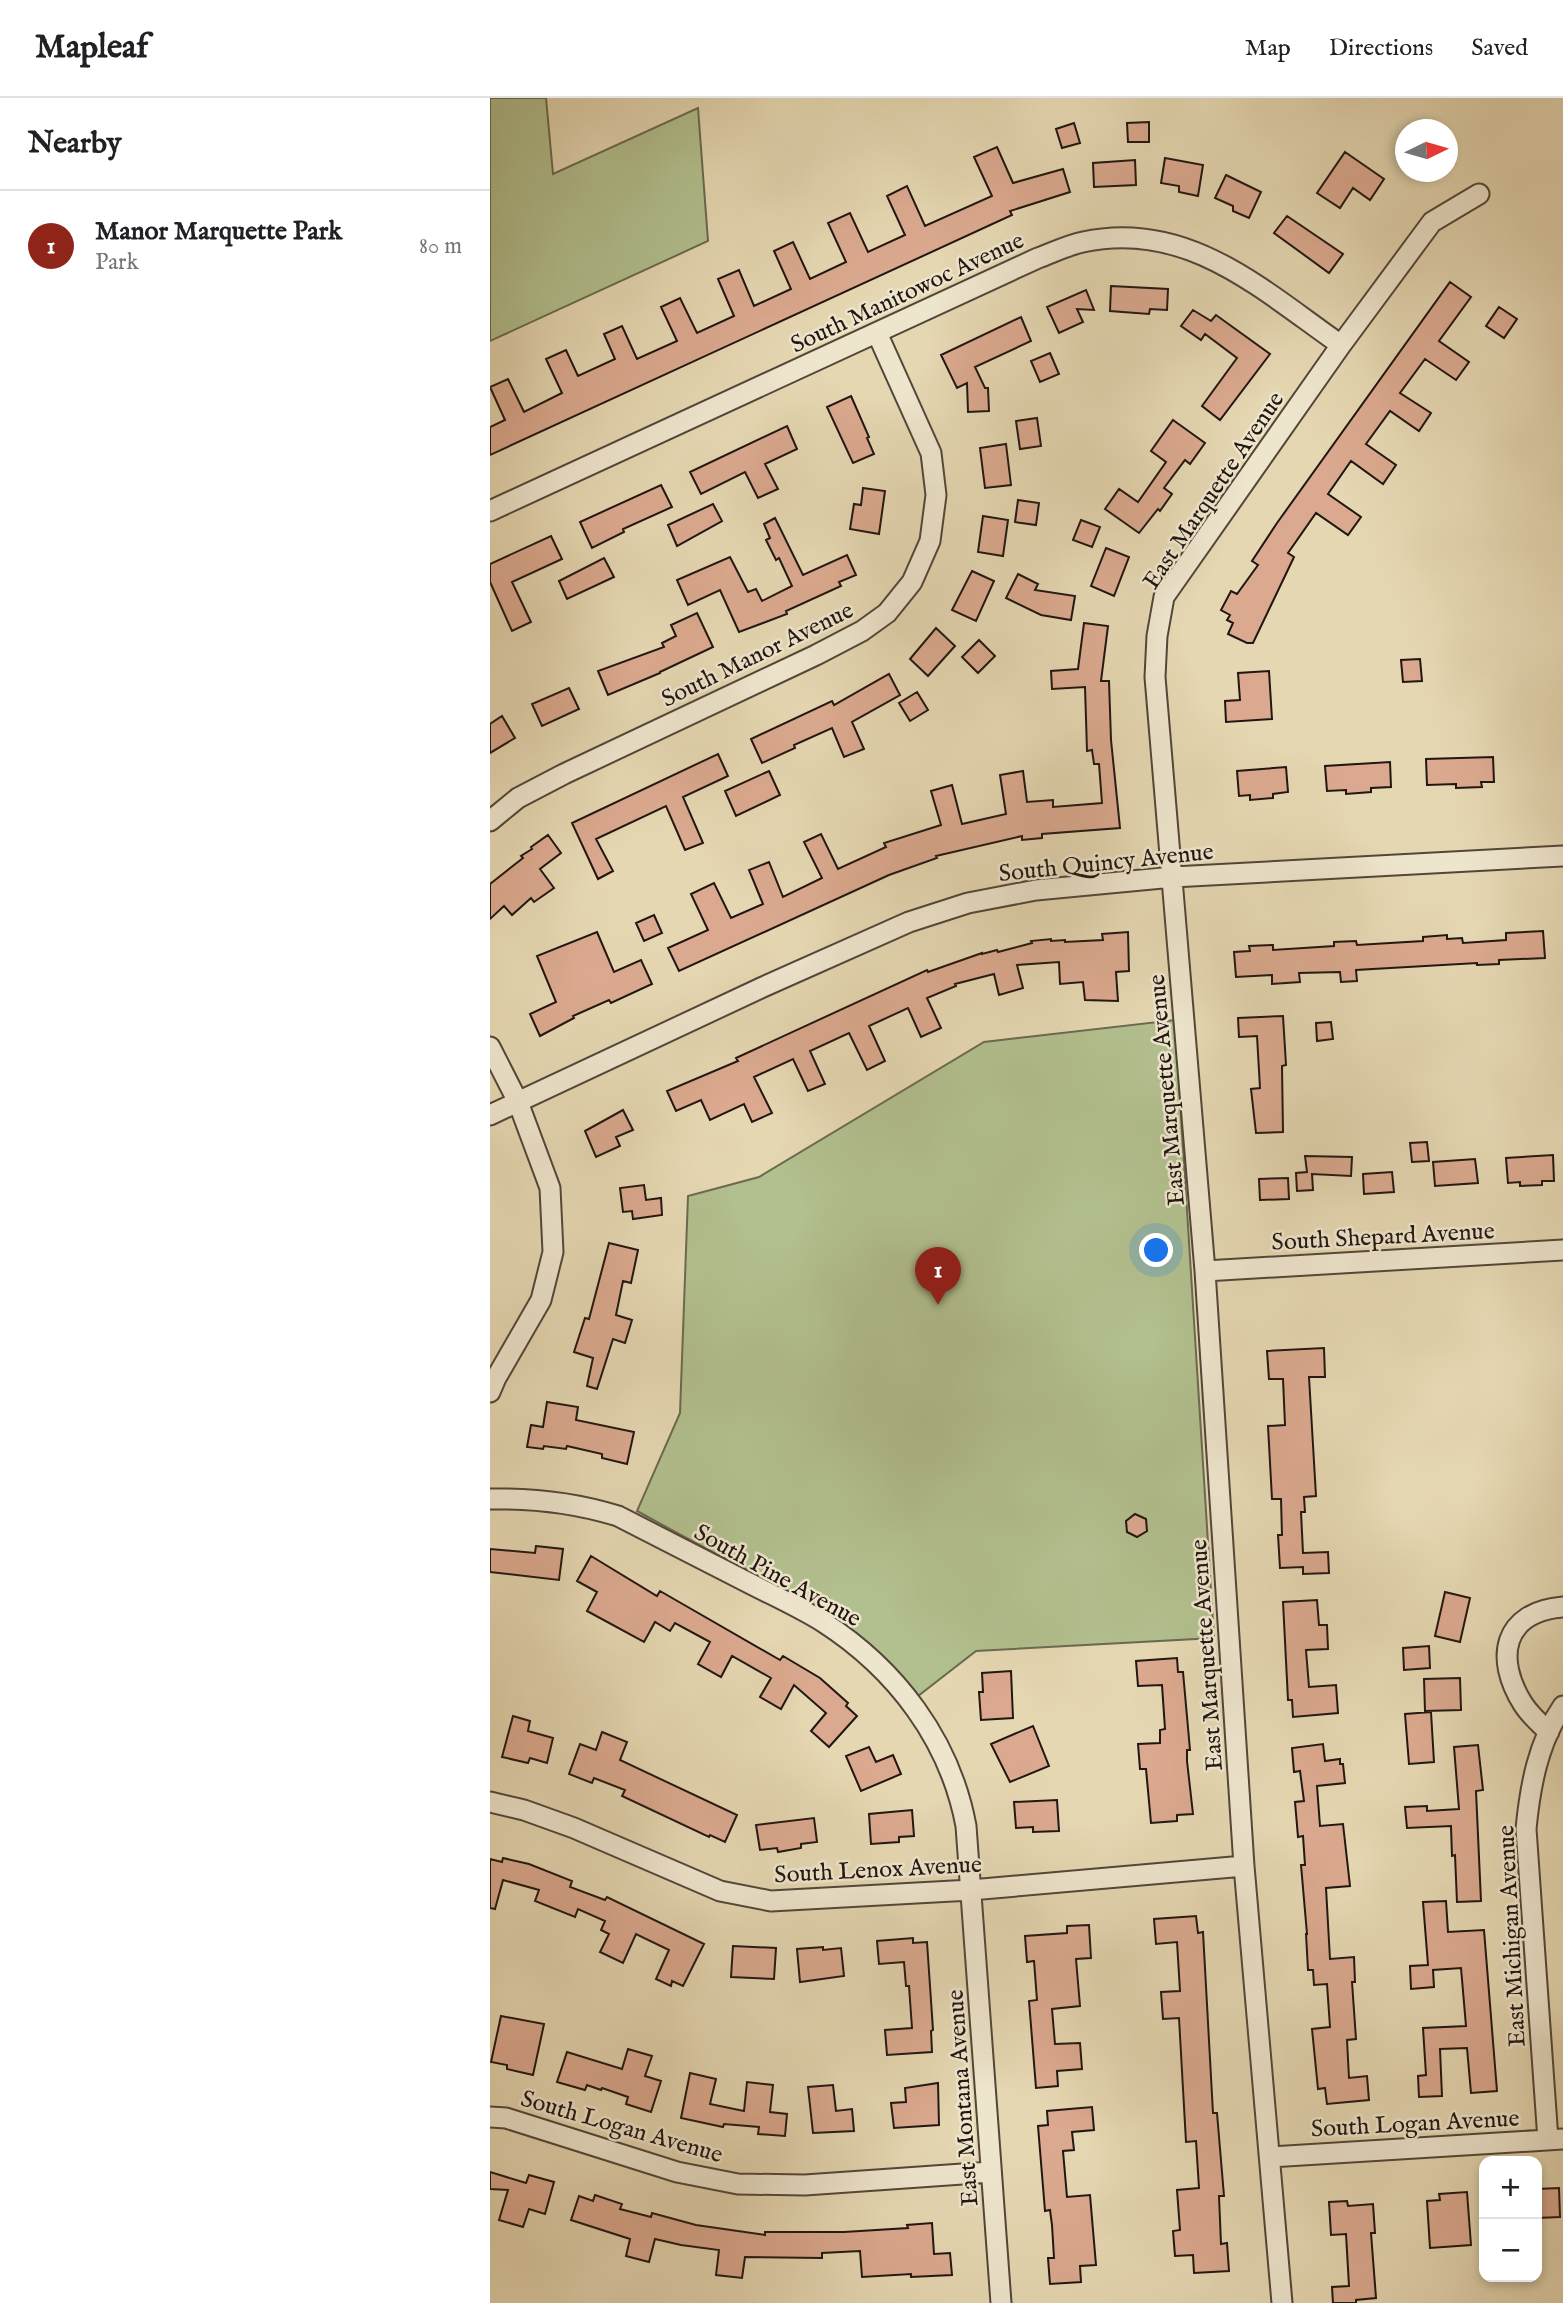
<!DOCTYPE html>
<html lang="en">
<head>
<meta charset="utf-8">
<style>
	:root { --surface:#fff; --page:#f2f2f2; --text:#202124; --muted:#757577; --line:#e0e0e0; --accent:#8f2418 }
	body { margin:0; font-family:"IM FELL English",serif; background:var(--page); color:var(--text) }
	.controls { position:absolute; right:21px; bottom:21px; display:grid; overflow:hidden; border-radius:14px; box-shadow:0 4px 10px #0003 }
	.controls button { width:63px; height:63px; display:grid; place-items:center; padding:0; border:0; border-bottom:2px solid var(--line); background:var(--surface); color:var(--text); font:35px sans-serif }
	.compass { position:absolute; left:905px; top:21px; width:63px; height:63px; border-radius:50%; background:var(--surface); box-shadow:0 4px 10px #0003; rotate:85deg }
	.you { position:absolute; left:667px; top:1153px; width:24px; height:24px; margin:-18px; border:5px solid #fff; border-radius:50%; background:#1a73e8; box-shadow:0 0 0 10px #1a73e833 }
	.badge { display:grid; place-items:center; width:46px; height:46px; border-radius:50%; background:var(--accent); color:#fff; font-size:23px; font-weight:700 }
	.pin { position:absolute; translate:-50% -58px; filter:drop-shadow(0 2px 4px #0008) }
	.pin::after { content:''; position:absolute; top:37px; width:24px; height:21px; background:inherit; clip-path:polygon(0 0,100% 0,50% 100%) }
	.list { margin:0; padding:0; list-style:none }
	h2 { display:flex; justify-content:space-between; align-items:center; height:91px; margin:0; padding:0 28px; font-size:30px }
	h2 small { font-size:23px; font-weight:400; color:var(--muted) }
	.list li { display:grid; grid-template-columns:46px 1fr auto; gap:21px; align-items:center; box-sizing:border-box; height:112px; padding:0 28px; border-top:2px solid var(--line) }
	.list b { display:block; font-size:26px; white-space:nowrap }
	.list p { margin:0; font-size:23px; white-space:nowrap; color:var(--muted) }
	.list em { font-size:23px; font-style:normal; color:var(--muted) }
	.map { position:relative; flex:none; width:1073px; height:2205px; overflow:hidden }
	header { display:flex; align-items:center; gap:42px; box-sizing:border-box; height:98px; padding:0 35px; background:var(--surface); border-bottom:2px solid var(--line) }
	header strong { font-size:33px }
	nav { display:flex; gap:38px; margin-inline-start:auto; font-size:24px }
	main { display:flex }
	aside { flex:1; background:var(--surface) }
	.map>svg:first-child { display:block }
</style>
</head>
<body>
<header>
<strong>Mapleaf</strong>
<nav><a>Map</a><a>Directions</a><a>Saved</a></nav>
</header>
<main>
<aside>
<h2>Nearby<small></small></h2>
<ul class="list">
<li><span class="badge">1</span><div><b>Manor Marquette Park</b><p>Park</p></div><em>80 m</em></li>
</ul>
</aside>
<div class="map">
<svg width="1073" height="2205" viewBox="0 0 1073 2205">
	<rect width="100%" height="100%" fill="#e5d7b2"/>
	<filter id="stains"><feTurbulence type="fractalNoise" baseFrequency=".00286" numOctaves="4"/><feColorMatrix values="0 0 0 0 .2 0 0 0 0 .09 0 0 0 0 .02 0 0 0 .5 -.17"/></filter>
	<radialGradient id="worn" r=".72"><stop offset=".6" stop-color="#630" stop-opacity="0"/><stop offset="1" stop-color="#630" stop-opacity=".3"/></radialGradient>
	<path fill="#b2bf8e" stroke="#6a6a50" stroke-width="2" d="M0 0H56L63 76 208 10 218 143 0 243Z
		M685 922 724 1540 486 1553 428 1598C386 1540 327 1510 266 1477 226 1456 187 1435 147 1413L190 1315 198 1098 269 1079 494 944Z"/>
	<path fill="#dba98f" stroke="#211611" stroke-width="2" d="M659 24V44H638L637 25Z
		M584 25 590 45 572 50 566 31Z
		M507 49 523 85 573 71 580 94 520 113 522 117 0 357V329L15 322 0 289 18 281 34 314 72 295 56 261 76 252 88 278 125 261 114 236 132 228 147 261 187 243 171 209 190 200 207 235 244 218 228 181 249 172 264 208 301 191 284 153 303 144 320 181 356 164 338 125 360 115 378 154 415 137 397 98 417 88 435 128 502 98 484 59Z
		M855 54 894 81 880 102 863 90 850 110 827 95Z
		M675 60 713 67 708 98 689 94V88L671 85Z
		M645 62 646 87 604 89 603 65Z
		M736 77 771 94 759 120 743 113V108L725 100Z
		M797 118 853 156 839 175 784 135Z
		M960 184 981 199 949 243 979 264 966 282 935 261 910 295 941 315 929 333 900 313 876 346 906 367 893 386 861 363 838 396 871 419 858 437 826 415 798 455 804 459 763 545H757L738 536 743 525 737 522 740 517 731 512 741 493 747 496 768 467 762 463 787 425Z
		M621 188 678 191 677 212 660 211 659 216 620 213Z
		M596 192 604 212 587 211 593 224 569 235 557 209Z
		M1009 209 1027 221 1014 240 996 228Z
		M703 212 721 223 726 217 780 256 730 322 712 308 747 260 715 236 711 242 691 228Z
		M531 219 541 243 485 269 495 290H498L499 313 478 314 477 285 467 290 451 257Z
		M560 255 569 276 550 284 541 263Z
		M361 298 379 339 377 340 384 356 363 365 337 309Z
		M547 320 551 348 530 351 526 323Z
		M683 322 715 345 700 366 695 362 674 390 682 396 670 413 668 411 649 435 615 411 629 391 648 404 676 364 661 353Z
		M297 328 307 351 275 366 288 391 268 400 255 374 211 396 200 374Z
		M516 346 521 387 495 390 490 350Z
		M171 387 182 409 133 431 134 434 102 450 90 424Z
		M373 390 395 393 389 436 360 431 364 406 371 407Z
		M528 402 549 405 546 427 525 424Z
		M223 406 232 423 187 448 178 427Z
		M493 418 518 422 513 458 488 454Z
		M285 420 313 477 357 457 366 477 349 484 351 488 296 513 297 516 249 534 230 492 198 507 187 482 240 459 258 494 266 491 272 503 302 488 289 460 286 462 276 442 280 440 274 426Z
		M591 422 610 429 602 449 583 442Z
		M61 438 72 461 22 484 41 524 22 533 0 484V466Z
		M616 450 639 459 624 498 601 488Z
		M114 460 124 479 77 501 69 483Z
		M482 473 504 483 486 523 462 512Z
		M528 476 548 486 545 492 585 498 581 522 551 517 516 500Z
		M207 515 223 549 170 574V575L118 597 108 573 174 549 172 545 186 538 181 527Z
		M594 525 618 528 611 583H619L621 642 630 730 552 736V740L532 742V738L446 758 447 760 399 777 189 873 178 850 218 832 201 796 224 785 241 820 273 806 259 772 279 764 293 799 332 780 314 744 331 736 348 771 396 749 394 745 451 727 441 693 462 687 472 726 516 716 510 677 533 673 537 704 563 702V709L612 705 609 666H604L602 652 597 653 595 589 562 591 561 573 588 571Z
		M446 530 465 548 438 578 420 561Z
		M489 542 505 558 488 575 472 559Z
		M930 561 932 583 913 584 911 562Z
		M779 573 782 621 736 624 735 603 750 602 748 575Z
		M399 576 410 597 362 624 374 651 354 659 342 630 304 647 305 650 272 665 261 641 342 603 344 607Z
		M79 590 89 611 52 628 42 606Z
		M427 594 438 612 420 623 409 605Z
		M12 618 25 640 0 655V626Z
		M228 656 238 678 193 699 213 745 195 752 176 708 106 741 123 773 108 781 82 725Z
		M1003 659 1004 684H991L992 689 966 690V686L937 687 936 661Z
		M900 664 901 689 881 690V694L856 696V692L837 693 835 668Z
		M796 669 798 694 783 696V700L760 702V697L749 698 747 673Z
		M279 673 290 697 246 718 235 693Z
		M58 737 71 755 50 771 64 790 44 804 41 800 22 817 14 808 0 821V786L33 760 31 758 42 751 41 749Z
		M164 817 172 835 154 843 146 825Z
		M1053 833 1055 860 1009 862V866L987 867V865L866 872 867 883 851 884 850 874 809 875 810 884 782 886V877L746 879 744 854 760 853 759 848 783 847V852L844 848V844L866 843 867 847 933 843V839L957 837V841L972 840 973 845 1016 842V835Z
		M107 834 124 874 151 862 162 886 121 905 119 902 83 918 84 920 50 938 40 916 66 904 47 858Z
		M638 834 639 873 626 874 628 903 595 902 593 884 570 886 569 864 527 867 533 890 509 897 504 876 465 886 466 888 437 900 451 930 431 939 418 910 379 928 395 963 377 972 359 935 320 953 335 986 318 993 303 961 264 979 282 1015 262 1024 254 1006 220 1022 211 1002 186 1013 177 993 248 963 246 960 437 872 438 874 492 855V856L507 852 508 854 542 845 541 843 561 841V843L575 842V844L613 842 612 836Z
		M793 918 796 967 792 968 793 1034 766 1035 761 991 770 990 767 938 749 939 748 920Z
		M841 924 843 941 827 943 826 925Z
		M133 1012 143 1032 126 1039 130 1048 106 1059 95 1033Z
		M937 1044 939 1063 922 1064 920 1045Z
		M1063 1057 1064 1083H1052V1087L1030 1088V1084L1018 1085 1016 1060Z
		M815 1058 862 1059 861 1078 822 1076 823 1092 807 1093 806 1075 817 1074Z
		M985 1061 988 1085 945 1088 943 1064Z
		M902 1074 904 1094 874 1096 873 1076Z
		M798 1080 799 1101 770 1102 769 1081Z
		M154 1087 156 1102 171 1100 172 1117 143 1121 142 1113 133 1114 130 1090Z
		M119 1145 148 1152 141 1185 133 1183 126 1217 142 1222 135 1245 123 1241 107 1291 97 1288 103 1260 84 1254 95 1220 99 1221Z
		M834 1250 835 1279H819L826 1398 814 1399 815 1414H811L813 1455 838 1454 839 1475 813 1476V1469L790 1470 788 1437H792L791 1401H782L778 1328 795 1327 793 1281H779L777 1253Z
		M57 1304 88 1309 86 1322 144 1334 137 1366 112 1360V1356L77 1348 76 1351 54 1348 53 1351 37 1349 41 1327 53 1329Z
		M645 1416 656 1421 657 1433 647 1439 637 1434 636 1423Z
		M46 1448 73 1451 69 1482 0 1474V1451L45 1455Z
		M101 1458 167 1498 170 1493 290 1562 293 1558 330 1580 358 1605 356 1608 367 1618 339 1649 321 1633 336 1615 304 1587 291 1611 270 1599 281 1580 242 1558 231 1579 208 1566 220 1544 185 1525 180 1533 165 1524 154 1544 97 1513 107 1494 87 1483Z
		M955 1494 980 1500 970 1544 945 1538Z
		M827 1502 829 1527H837L838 1551 816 1552 819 1589 846 1587 848 1615 803 1619 802 1602H798L793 1504Z
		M939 1548 940 1570 914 1572 913 1550Z
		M687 1560 688 1574H693L700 1652H697V1663L703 1716 687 1717V1723L661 1725 656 1671H650L648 1646 670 1645V1632L675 1631 672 1587 648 1588 646 1563Z
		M521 1573 523 1620 491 1622 489 1594H493L492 1575Z
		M970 1580 971 1612 935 1613 934 1581Z
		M941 1614 944 1664 919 1666 915 1616Z
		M23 1618 40 1623 38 1633 63 1640 57 1665 40 1660 38 1665 12 1659Z
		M543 1628 559 1668 520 1684 501 1646Z
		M112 1634 137 1644 130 1662 247 1717 235 1744 220 1737 219 1739 132 1698 135 1692 104 1680 102 1685 79 1676 90 1646 106 1652Z
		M833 1646 835 1663 850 1661V1666H853L855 1685 827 1688 830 1728 853 1726 860 1788 836 1790 840 1861 864 1859 865 1884H862L866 1941 857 1942 859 1980 877 1978 879 2002 837 2006 835 1990 828 1991 822 1931 840 1929 837 1886 824 1887 823 1872H818L816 1836H817L811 1767H815L813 1738 808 1739 805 1704 814 1703 810 1673 804 1674 802 1650Z
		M988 1647 993 1692 986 1693 991 1803 967 1804 965 1757 962 1758 961 1728 917 1730 915 1709 937 1708V1713L969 1711 964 1649Z
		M379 1649 386 1664 403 1657 411 1676 371 1693 356 1658Z
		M567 1702 569 1733 543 1734V1729L526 1730 524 1704Z
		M422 1712 424 1738 409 1739V1744L381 1746 379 1716Z
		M324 1720 327 1744 311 1746V1750L288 1754 287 1750 270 1752 266 1727Z
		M13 1760 39 1766 82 1783 80 1789 115 1802 117 1799 214 1846 193 1888 182 1883 181 1888 166 1881 179 1852 146 1836 133 1865 110 1854 119 1836 111 1832 115 1823 88 1811 85 1819 45 1803 49 1792 13 1782 5 1811 0 1810V1761L12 1764Z
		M956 1803 958 1834 994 1832 1007 1993 981 1995 977 1950 950 1951 952 1998 929 1999 928 1978 936 1977 933 1930 976 1928 971 1870 943 1872 944 1889 921 1891 920 1868 938 1867 933 1804Z
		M706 1818 708 1835 713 1834 723 2015H727L734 2098H729L731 2146 737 2145 739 2173 704 2175 703 2157 685 2158 683 2133 690 2132 687 2092 709 2090 706 2043 696 2044 689 1920 673 1921 671 1894 690 1893 687 1844 666 1846 664 1821Z
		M599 1827 601 1860 586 1861 590 1908 562 1911 565 1946 590 1945 592 1971 567 1973 568 1988 546 1990 539 1903 547 1902 544 1863 537 1864 535 1838 577 1835V1828Z
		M423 1840V1845L437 1844 443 1932 441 1933 442 1954 397 1957 395 1932 422 1930 419 1888H416L414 1864 389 1866 387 1843Z
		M243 1848 286 1850 284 1881 241 1879Z
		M333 1849V1852L351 1850 354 1878 310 1884 307 1851Z
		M11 1918 54 1926 43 1977 17 1971V1967L1 1964Z
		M138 1951 162 1958 155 1978 171 1983 161 2014 136 2006 138 1999 112 1990 111 1992 97 1987 95 1992 67 1984 77 1954 132 1971Z
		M200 1975 226 1981 220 2006 254 2013 257 1984 283 1987 280 2014 297 2016 295 2038 268 2036 269 2029 234 2026 233 2029 191 2020Z
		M448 1985 449 2027 404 2030 401 2005 416 2004 415 1990Z
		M343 1987 346 2013 362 2011 364 2033 323 2035 318 1989Z
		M602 2009 604 2032 582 2034 584 2052 573 2053 577 2099 600 2097 606 2167 590 2168 591 2184 560 2186 558 2160H564L562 2127 560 2112 555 2113 548 2028 558 2027 557 2013Z
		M0 2074 36 2085 39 2077 64 2084 55 2116 39 2111 33 2129 9 2122 18 2092 0 2091Z
		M1069 2090 1070 2119 1047 2120V2091Z
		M977 2094 981 2147 940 2150 937 2103 950 2102 949 2096Z
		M105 2097 132 2106 130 2111 161 2119 162 2115 206 2127 275 2137V2134H354L418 2130 417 2127 442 2125 444 2156 460 2155 462 2177 421 2179V2176L372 2179 370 2153 332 2155V2160L255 2159 252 2180 226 2177 229 2152 191 2147 165 2141 159 2164 136 2158 140 2141 81 2122 89 2098 103 2103Z
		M857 2103 858 2108 883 2106 885 2135H881L886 2200 866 2202V2205H843L842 2189 859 2188 856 2136 841 2137 839 2104Z"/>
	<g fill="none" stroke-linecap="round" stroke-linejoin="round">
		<g stroke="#524639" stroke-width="23">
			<path id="minor" d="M0 413 548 160C562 155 578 147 593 144 697 121 772 192 851 247
				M0 723 28 700 74 676 326 557 372 533 397 515 422 484 440 443 446 397 441 355 387 235
				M0 949 28 1004 60 1090 63 1154 51 1202 6 1280 0 1294
				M0 1017 273 889 419 824 478 805 546 792 683 779 1073 758
				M715 1173 1073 1152
				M0 1401C44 1400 86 1405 128 1418 171 1440 214 1462 257 1484 282 1497 309 1509 333 1524 406 1571 460 1642 476 1728L511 2205
				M1059 1634C1049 1625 1040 1617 1033 1606 1004 1560 1013 1514 1073 1509
				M0 1704 34 1712 84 1730 230 1793 281 1803 481 1792 754 1768
				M0 2019 16 2020 187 2074 248 2086 315 2087 501 2074
				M1058 2042 1036 1731C1040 1689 1048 1644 1073 1608
				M780 2059 1073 2041
				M792 2205 754 1768 715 1173 665 579 667 538 674 499 851 247 942 124 989 96"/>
		</g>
		<use href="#minor" stroke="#eee5cd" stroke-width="19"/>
	</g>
	<g text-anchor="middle" stroke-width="5" stroke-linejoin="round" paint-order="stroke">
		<g font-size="24" fill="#211611" stroke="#eee5cd">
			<text transform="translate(417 194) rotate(-25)" y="8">South Manitowoc Avenue</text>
			<text transform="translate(723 392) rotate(-56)" y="8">East Marquette Avenue</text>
			<text transform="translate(267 556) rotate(-26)" y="8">South Manor Avenue</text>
			<text transform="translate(616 764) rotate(-6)" y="8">South Quincy Avenue</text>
			<text transform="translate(676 992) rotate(-95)" y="8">East Marquette Avenue</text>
			<text transform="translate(893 1138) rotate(-3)" y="8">South Shepard Avenue</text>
			<text transform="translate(288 1477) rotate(29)" y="8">South Pine Avenue</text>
			<text transform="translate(716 1557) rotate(-94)" y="8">East Marquette Avenue</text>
			<text transform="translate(388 1771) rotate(-3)" y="8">South Lenox Avenue</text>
			<text transform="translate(1021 1838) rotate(-93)" y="8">East Michigan Avenue</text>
			<text transform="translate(472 2000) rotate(-94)" y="8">East Montana Avenue</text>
			<text transform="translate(925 2025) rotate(-3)" y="8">South Logan Avenue</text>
			<text transform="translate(132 2028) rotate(16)" y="8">South Logan Avenue</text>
		</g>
	</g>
	<rect width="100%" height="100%" filter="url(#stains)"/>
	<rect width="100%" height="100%" fill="url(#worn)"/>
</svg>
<div class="controls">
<button>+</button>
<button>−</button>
</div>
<svg class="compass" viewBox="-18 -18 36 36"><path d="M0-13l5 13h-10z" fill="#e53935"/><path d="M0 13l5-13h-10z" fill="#757577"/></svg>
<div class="you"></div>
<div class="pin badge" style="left:448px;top:1207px">1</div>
</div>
</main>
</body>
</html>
